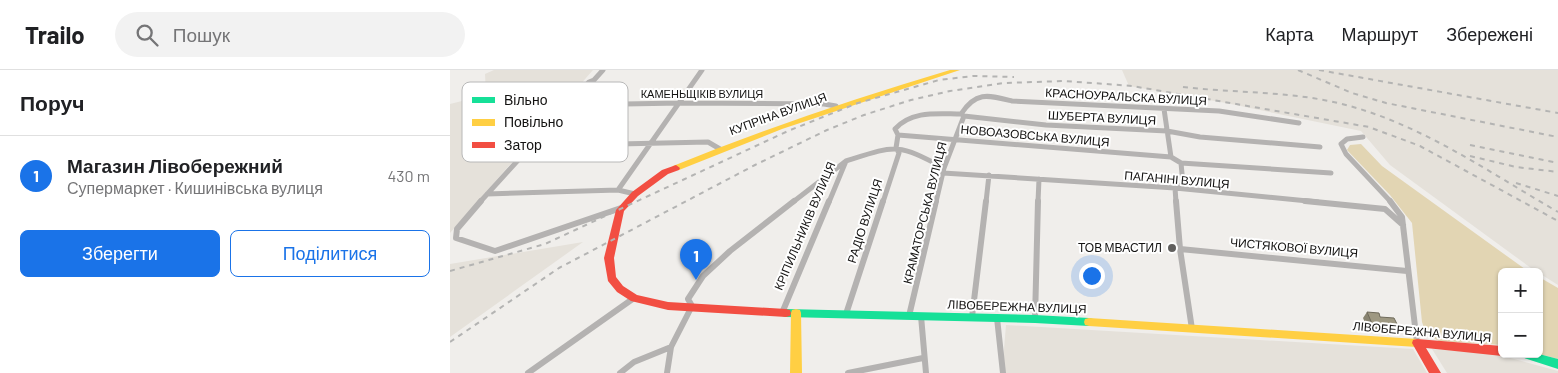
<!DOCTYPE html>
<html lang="uk">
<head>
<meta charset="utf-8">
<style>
	:root { --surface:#fff; --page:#f2f2f2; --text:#202124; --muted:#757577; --line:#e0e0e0; --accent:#1a73e8 }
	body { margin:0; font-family:Barlow,sans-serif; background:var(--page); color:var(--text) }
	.controls { position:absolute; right:15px; bottom:15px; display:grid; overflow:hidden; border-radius:8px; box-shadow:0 1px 4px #0004 }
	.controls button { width:45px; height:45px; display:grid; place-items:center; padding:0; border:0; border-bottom:1px solid var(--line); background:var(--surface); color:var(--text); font:25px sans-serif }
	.you { position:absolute; left:641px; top:205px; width:18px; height:18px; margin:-12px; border:4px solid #fff; border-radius:50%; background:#1a73e8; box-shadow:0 0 0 8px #1a73e833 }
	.badge { display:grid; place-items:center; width:32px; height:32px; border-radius:50%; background:var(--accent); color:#fff; font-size:16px; font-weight:700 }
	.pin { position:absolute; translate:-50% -41px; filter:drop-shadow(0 1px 2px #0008) }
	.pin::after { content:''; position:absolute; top:26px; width:18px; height:15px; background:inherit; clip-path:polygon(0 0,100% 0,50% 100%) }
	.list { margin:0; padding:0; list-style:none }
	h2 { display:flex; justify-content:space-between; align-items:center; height:65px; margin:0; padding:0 20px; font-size:21px }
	h2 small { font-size:16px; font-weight:400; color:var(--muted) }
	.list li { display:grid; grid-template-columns:32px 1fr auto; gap:15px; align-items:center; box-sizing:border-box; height:80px; padding:0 20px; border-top:1px solid var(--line) }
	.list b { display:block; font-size:19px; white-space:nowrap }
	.list p { margin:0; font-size:16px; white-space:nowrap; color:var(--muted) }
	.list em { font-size:16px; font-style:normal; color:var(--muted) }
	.actions { display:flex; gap:10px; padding:15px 20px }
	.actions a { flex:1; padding:11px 0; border:1px solid var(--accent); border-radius:8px; text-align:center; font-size:18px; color:var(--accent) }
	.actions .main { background:var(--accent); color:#fff }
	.icon { flex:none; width:28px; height:28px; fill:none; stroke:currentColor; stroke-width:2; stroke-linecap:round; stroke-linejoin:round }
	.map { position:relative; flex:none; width:1108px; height:303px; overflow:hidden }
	header { display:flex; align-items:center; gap:30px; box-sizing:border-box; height:70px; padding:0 25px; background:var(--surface); border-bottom:1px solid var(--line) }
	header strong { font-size:24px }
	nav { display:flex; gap:28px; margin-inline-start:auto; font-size:18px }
	.search { width:350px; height:45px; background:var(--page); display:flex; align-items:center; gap:12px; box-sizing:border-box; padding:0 18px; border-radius:28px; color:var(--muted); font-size:19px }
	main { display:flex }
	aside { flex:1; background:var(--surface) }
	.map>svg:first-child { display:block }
</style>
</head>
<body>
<header>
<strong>Trailo</strong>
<div class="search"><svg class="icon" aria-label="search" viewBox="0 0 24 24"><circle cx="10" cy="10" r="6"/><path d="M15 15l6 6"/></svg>Пошук</div>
<nav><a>Карта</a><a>Маршрут</a><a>Збережені</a></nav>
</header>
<main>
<aside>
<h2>Поруч<small></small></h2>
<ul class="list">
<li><span class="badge">1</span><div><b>Магазин Лівобережний</b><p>Супермаркет · Кишинівська вулиця</p></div><em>430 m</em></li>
</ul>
<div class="actions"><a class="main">Зберегти</a><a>Поділитися</a></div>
</aside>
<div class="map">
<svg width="1108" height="303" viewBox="0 0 1108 303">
	<rect width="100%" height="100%" fill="#f0eeeb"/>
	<path fill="#e5e1da" d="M44 0H143L0 163V34L36 25 35 4Z
		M672 0H1108V215L1081 198 940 95 911 61 776 33 679 16Z
		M133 172 0 267V194Z
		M556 255 963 279 977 303H552Z
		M982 279 1046 284 1108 301V303H997Z"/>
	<path fill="#e2d5b3" d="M911 74 932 96 1079 202H1052V275L989 271 976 264 972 252 962 153 940 125 897 80 900 75Z
		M1089 207 1108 218V289L1089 284Z"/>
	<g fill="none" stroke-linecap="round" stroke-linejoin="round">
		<path stroke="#b4b2b1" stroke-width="5" d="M117 35 231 33 374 34 386 36
			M714 39 721 87 731 93 733 114 725 118 726 132
			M511 44C526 21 538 25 562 31L769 41 849 53
			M448 65 445 59C462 40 488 44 511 44L514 46 596 55 717 61 750 67 870 77
			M448 65 721 87
			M913 67 897 69 891 74 896 84 941 132
			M79 76 258 72 270 79
			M731 93 881 103
			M493 103 725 118 868 132
			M168 120 252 0
			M37 124 168 120 185 124
			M30 132 139 12 144 10 153 0
			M343 132 396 91
			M379 132 396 91C446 75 447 73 494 98
			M433 132 449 83 446 78 448 65
			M486 132 494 98 514 46
			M536 132 539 105
			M588 132 589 109"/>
		<path stroke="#b4b2b1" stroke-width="6" d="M31 131 7 159 6 168 45 181 171 138
			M726 131 730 179 742 259
			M855 131 935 139 953 155
			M940 131 952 147 967 273
			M730 179 957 201
			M332 243 379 131
			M396 244 433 131
			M459 246 486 131
			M471 246 476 303
			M522 247 536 131
			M547 248 553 303
			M585 249 588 131
			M78 303 184 228
			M170 303 184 292 221 277
			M217 303 221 277 242 236 238 229 253 206 280 181 344 131
			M398 303 473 288"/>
		<path fill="#16e098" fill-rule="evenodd" d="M336 239 585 245 639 248 643 249 644 252 643 255 639 256 585 253 336 247 332 246 331 243 332 240Z
			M1070 284H1089L1108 289V299L1071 287Z"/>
		<path fill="#ffcf43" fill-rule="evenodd" d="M500 0H510L332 59 229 100H223L222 98 223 96C314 59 406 28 500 0Z
			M346 239 350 240 351 243 352 303H340L341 243 342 240Z
			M639 248 967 269 971 270 972 273 971 276 967 277 639 256 635 255 634 252 635 249Z"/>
		<path fill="#f24e42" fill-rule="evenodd" d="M226 95 230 98 229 100 218 104 188 126 174 141 164 188 166 207 173 216 187 225 218 232 336 239 340 240 341 243 340 246 336 247 218 240 181 231 167 222 158 211 154 188 166 140 182 122 212 100Z
			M967 269 1052 276V284H1056L1052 286 976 278 991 303H979L962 273 963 270Z"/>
		<path stroke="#b4b4b3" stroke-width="2" stroke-dasharray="5 5" stroke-linecap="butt" d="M848 0 902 23 936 33 1108 67
			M869 0 1108 43
			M733 17C784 23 837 21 888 33 968 52 1037 101 1108 142
			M1020 75 1108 93
			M1020 86 1066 97 1108 102
			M1066 113 1108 126
			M0 201 95 174 338 61 408 33 489 10 523 6 564 7
			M0 272 109 198 305 95 377 60 414 45 461 30 500 21 554 13 615 11 682 16 919 57 970 76 1108 151"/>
	</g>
	<path fill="#888370" d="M917 242 930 247 950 260 946 265H938L937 263 919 262 913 248Z"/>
	<path fill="#9e9882" stroke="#6f6a5b" d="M917 242 929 243 930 247 944 248 950 260 943 259 942 257 923 256Z"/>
	<circle fill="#605f5d" stroke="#fff" stroke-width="2" cx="722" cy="178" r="5"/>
	<g text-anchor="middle" stroke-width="4" stroke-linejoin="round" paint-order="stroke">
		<g font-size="11" fill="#131211" stroke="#fff">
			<text x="252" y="28">КАМЕНЬЩІКІВ ВУЛИЦЯ</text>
		</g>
		<g font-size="12" fill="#131211" stroke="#fff">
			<text transform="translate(676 27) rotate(3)" y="4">КРАСНОУРАЛЬСКА ВУЛИЦЯ</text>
			<text transform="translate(328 44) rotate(-20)" y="4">КУПРІНА ВУЛИЦЯ</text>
			<text transform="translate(652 48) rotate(3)" y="4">ШУБЕРТА ВУЛИЦЯ</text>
			<text transform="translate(585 66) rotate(5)" y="4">НОВОАЗОВСЬКА ВУЛИЦЯ</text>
			<text transform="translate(727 110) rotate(5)" y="4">ПАГАНІНІ ВУЛИЦЯ</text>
			<text transform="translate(475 143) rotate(-76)" y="4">КРАМАТОРСЬКА ВУЛИЦЯ</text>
			<text transform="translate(415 151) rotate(-72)" y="4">РАДІО ВУЛИЦЯ</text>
			<text transform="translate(355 156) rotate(-67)" y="4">КРІПИЛЬНИКІВ ВУЛИЦЯ</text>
			<text transform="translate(844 178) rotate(5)" y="4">ЧИСТЯКОВОЇ ВУЛИЦЯ</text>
			<text transform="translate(567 237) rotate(2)" y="4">ЛІВОБЕРЕЖНА ВУЛИЦЯ</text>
			<text transform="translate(972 262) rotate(5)" y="4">ЛІВОБЕРЕЖНА ВУЛИЦЯ</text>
		</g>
		<g font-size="12" fill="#131211" stroke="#fff" text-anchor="end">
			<text x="712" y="182">ТОВ МВАСТИЛ</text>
		</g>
	</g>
	<rect x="12" y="12" width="166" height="80" rx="8" fill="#fff" stroke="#b8b8b8" stroke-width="1"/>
	<rect x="22" y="27" width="23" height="6" fill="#16e098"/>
	<rect x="22" y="49" width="23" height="7" fill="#ffcf43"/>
	<rect x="22" y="72" width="23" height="6" fill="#f24e42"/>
	<g font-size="14" fill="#131211">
		<text x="54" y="35">Вільно</text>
		<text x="54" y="57">Повільно</text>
		<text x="54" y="80">Затор</text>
	</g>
</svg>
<div class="controls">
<button>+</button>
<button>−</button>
</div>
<div class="you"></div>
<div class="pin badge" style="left:246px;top:210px">1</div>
</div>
</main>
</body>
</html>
